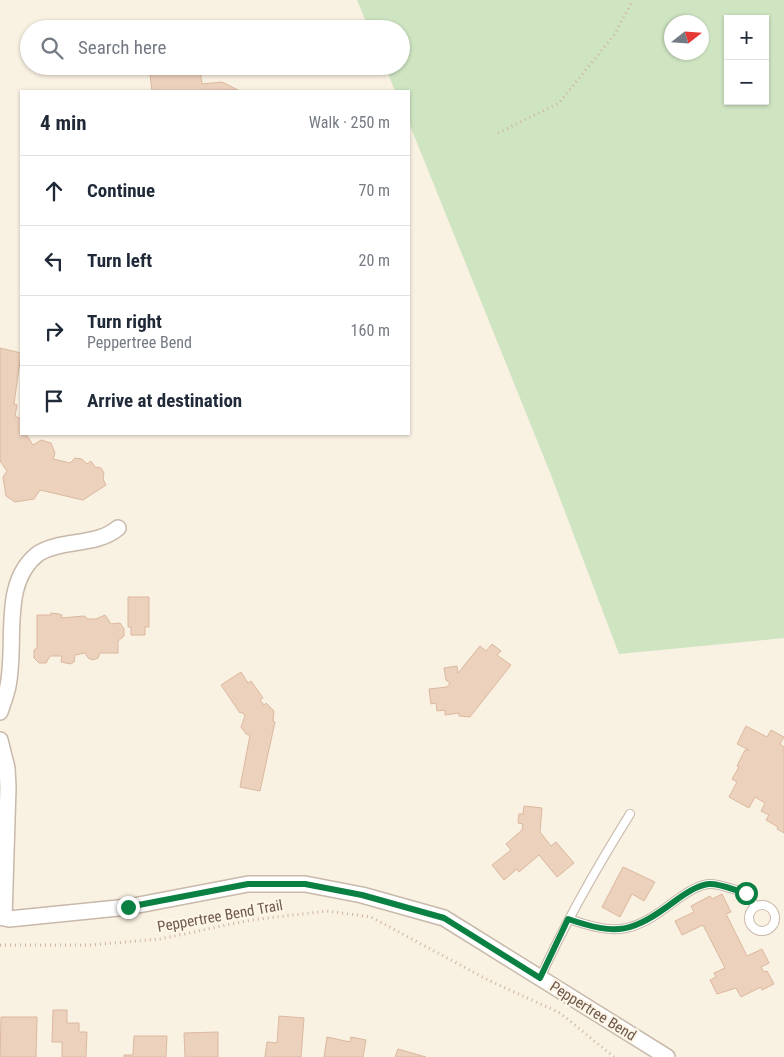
<!DOCTYPE html>
<html lang="en">
<head>
<meta charset="utf-8">
<style>
	:root { --surface:#fff; --page:#f6f6f7; --text:#1f2937; --muted:#747a83; --line:#e0e1e3 }
	body { margin:0; font-family:"Roboto Condensed",sans-serif; background:var(--page); color:var(--text) }
	.controls { position:absolute; right:15px; top:15px; display:grid; overflow:hidden; border-radius:0px; box-shadow:0 1px 4px #0004 }
	.controls button { width:45px; height:45px; display:grid; place-items:center; padding:0; border:0; border-bottom:1px solid var(--line); background:var(--surface); color:var(--text); font:25px sans-serif }
	.compass { position:absolute; left:664px; top:15px; width:45px; height:45px; border-radius:50%; background:var(--surface); box-shadow:0 1px 4px #0004; rotate:73deg }
	.stop { position:absolute; width:15px; height:15px; margin:-11px; border:4px solid #0b8043; border-radius:50%; background:#fff }
	.stop.end { background:#0b8043; border-color:#fff; box-shadow:0 1px 5px #0008 }
	.list { margin:0; padding:0; list-style:none }
	h2 { display:flex; justify-content:space-between; align-items:center; height:65px; margin:0; padding:0 20px; font-size:21px }
	h2 small { font-size:16px; font-weight:400; color:var(--muted) }
	.list li { display:grid; grid-template-columns:32px 1fr auto; gap:15px; align-items:center; box-sizing:border-box; height:70px; padding:0 20px; border-top:1px solid var(--line) }
	.list b { display:block; font-size:19px; white-space:nowrap }
	.list p { margin:0; font-size:16px; white-space:nowrap; color:var(--muted) }
	.list em { font-size:16px; font-style:normal; color:var(--muted) }
	.icon { flex:none; width:28px; height:28px; fill:none; stroke:currentColor; stroke-width:2; stroke-linecap:round; stroke-linejoin:round }
	.map { position:relative; flex:none; width:784px; height:1057px; overflow:hidden }
	.search { position:absolute; background:var(--surface); box-shadow:0 1px 4px #0004; left:20px; top:20px; width:390px; height:55px; display:flex; align-items:center; gap:12px; box-sizing:border-box; padding:0 18px; border-radius:28px; color:var(--muted); font-size:19px }
	.panel { position:absolute; background:var(--surface); box-shadow:0 1px 4px #0004; left:20px; top:90px; width:390px; height:345px; border-radius:0px }
	.map>svg:first-child { display:block }
</style>
</head>
<body>
<div class="map">
<svg width="784" height="1057" viewBox="0 0 784 1057">
	<rect width="100%" height="100%" fill="#f9f1e2"/>
	<path fill="#cfe5c2" fill-rule="evenodd" d="M357 0H784V638L619 654 551 475 409 123V91H395L385 66H401V29H369ZM728 19H765V101H728ZM672 22H702V52H672Z"/>
	<path fill="#ecd1bd" stroke="#dcb89f" d="M112 27H120L126 29H107Z
		M149 66H195V71L200 70 202 84 222 82 238 90 152 91Z
		M0 348 21 353 14 404 17 405 15 416 21 419V434H26L33 445 41 440 51 443 55 453 53 459 70 463 75 458 82 459 87 464 91 461 95 467 101 468 104 473 103 479 106 485 83 500 40 490 34 499 15 502 6 496 3 477 7 471 0 461Z
		M128 597H149V627H145V635H131V627H128Z
		M51 613 59 614 62 615 61 618 84 616 88 619H96L105 615 111 624 120 623 124 629V636L118 641V653H100L98 658 93 660 88 658 85 653 75 655 74 662 70 664 61 662 62 656H50L46 663H39L34 658V650L37 648V615H51Z
		M492 644 501 651 497 655 511 665 470 717 459 716V713L445 715V710L437 711 436 703 431 704 429 689 447 687 450 683 446 680 444 668 457 666 458 673 480 646 486 651Z
		M241 672 248 683 251 681 263 698 260 700 264 705 266 703 274 711 273 721 275 722 260 791 240 787 250 735 246 734 241 727 245 716 242 712 240 713 221 685Z
		M746 726 767 737 771 730 784 737 780 744 784 747V833L777 829 778 827 766 820 769 815 761 811 765 803 755 797 749 808 729 797 737 782 732 779 739 767 737 766 745 750H749L737 744Z
		M524 806 542 808 540 832 551 846 556 842 574 863 557 877 539 855 519 872 517 869 504 880 492 865 511 850 506 844 522 830 523 824 518 823 519 814H523Z
		M623 867 655 882 644 901 632 894 620 917 602 907Z
		M722 894 731 912 726 914 747 956 762 949 769 963 761 967 764 972 767 971 774 984 762 990 761 987 741 997 736 988 717 994 710 980 716 977 714 973 725 968 703 925 682 935 675 921 694 912 691 906 710 896 712 899Z
		M53 1010H67V1023H79V1032H87L86 1057H62V1042H52Z
		M279 1016 304 1018 301 1057H265L267 1042 277 1043Z
		M1 1017H37L36 1057H0Z
		M218 1032V1057H185L184 1033Z
		M134 1036H167L166 1057H124V1055H133Z
		M327 1037 350 1042 351 1037 366 1040 363 1057H324Z
		M398 1049 426 1057H395Z"/>
	<g fill="none" stroke-linecap="round" stroke-linejoin="round">
		<g stroke="#c8b9aa" stroke-width="10">
			<path id="service" d="M749 918a13 13 0 1 1 26 0a13 13 0 1 1-26 0Z
				M569 919C618 936 633 933 675 901 683 895 697 885 709 884 720 883 736 891 746 893L755 906
				M540 978C566 921 597 867 630 814"/>
		</g>
		<g stroke="#c8b9aa" stroke-width="18">
			<path id="minor" d="M0 712C3 703 6 695 8 686 17 640 0 582 39 553 63 539 97 546 118 528
				M0 740 7 768 8 787 4 918
				M0 917 9 919 128 907 248 884H305L362 895 444 918 667 1057"/>
		</g>
		<path stroke="#d0b4a0" stroke-width="3" stroke-dasharray="1 4" stroke-linecap="butt" d="M498 133 559 103 614 35 633 0
			M0 945H91L160 939 251 920 327 911 371 917 488 980 560 1013 614 1057"/>
		<use href="#service" stroke="#fff" stroke-width="8"/>
		<use href="#minor" stroke="#fff" stroke-width="15"/>
	</g>
	<g fill="none" stroke-linecap="round" stroke-linejoin="round">
		<path stroke="#0b8043" stroke-width="6" d="M128 907 248 884H305L362 895 444 918 540 978 568 919C618 936 632 933 675 901 683 895 697 885 709 884 720 883 736 891 746 893"/>
	</g>
	<g text-anchor="middle" stroke-width="4.5" stroke-linejoin="round" paint-order="stroke">
		<g font-size="15" fill="#6e594b" stroke="#fdf5e7">
			<text transform="translate(220 916) rotate(-10)" y="5">Peppertree Bend Trail</text>
			<text transform="translate(593 1011) rotate(32)" y="5">Peppertree Bend</text>
		</g>
	</g>
</svg>
<div class="controls">
<button>+</button>
<button>−</button>
</div>
<svg class="compass" viewBox="-18 -18 36 36"><path d="M0-13l5 13h-10z" fill="#e53935"/><path d="M0 13l5-13h-10z" fill="#747a83"/></svg>
<div class="stop" style="left:746px;top:893px"></div>
<div class="stop end" style="left:128px;top:907px"></div>
<div class="search"><svg class="icon" aria-label="search" viewBox="0 0 24 24"><circle cx="10" cy="10" r="6"/><path d="M15 15l6 6"/></svg>Search here</div>
<section class="panel">
<h2>4 min<small>Walk · 250 m</small></h2>
<ul class="list">
<li><svg class="icon" aria-label="ahead" viewBox="0 0 24 24"><path d="M12 20V5M6 11l6-6 6 6"/></svg><div><b>Continue</b></div><em>70 m</em></li>
<li><svg class="icon" aria-label="left" viewBox="0 0 24 24"><path d="M17 20v-9H6M10 6l-5 5 5 5"/></svg><div><b>Turn left</b></div><em>20 m</em></li>
<li><svg class="icon" aria-label="right" viewBox="0 0 24 24"><path d="M7 20v-9h11M14 6l5 5-5 5"/></svg><div><b>Turn right</b><p>Peppertree Bend</p></div><em>160 m</em></li>
<li><svg class="icon" aria-label="arrive" viewBox="0 0 24 24"><path d="M6 21V4h12l-3 4 3 4H6"/></svg><div><b>Arrive at destination</b></div></li>
</ul>
</section>
</div>
</body>
</html>
